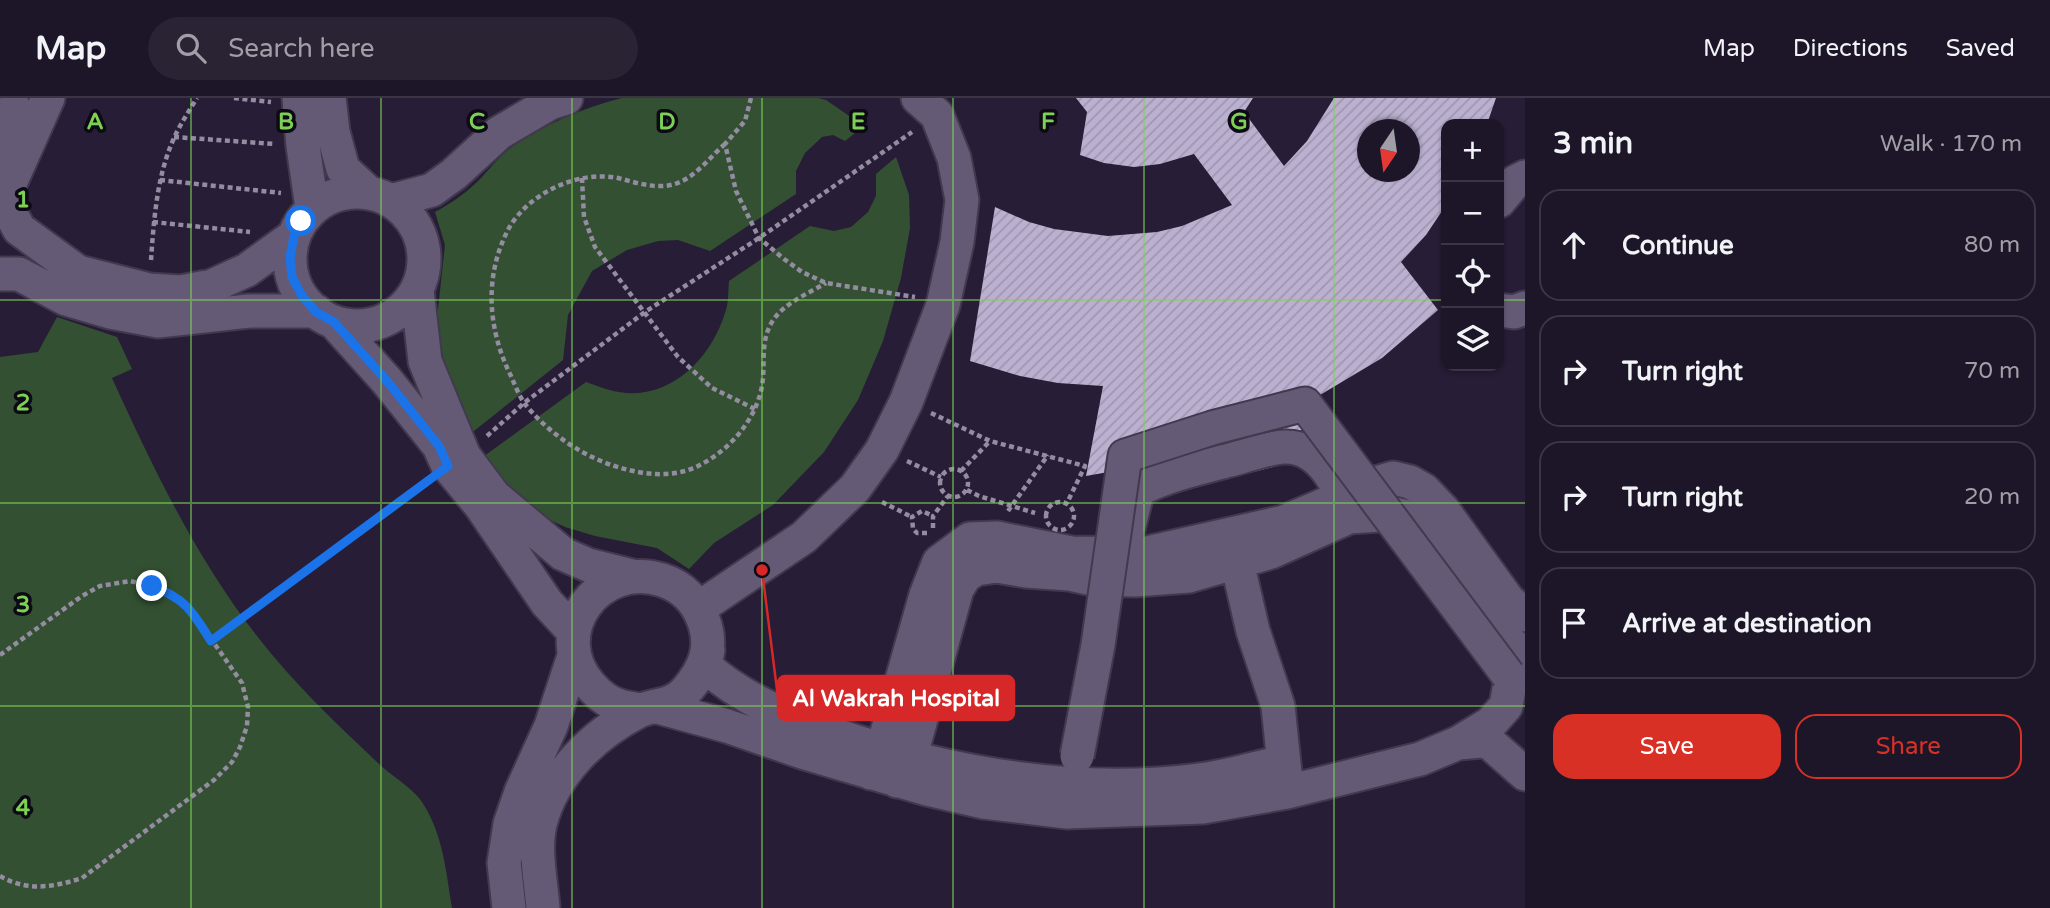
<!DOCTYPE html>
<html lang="en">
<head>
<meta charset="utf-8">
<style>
	:root { --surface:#1d1628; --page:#2a2334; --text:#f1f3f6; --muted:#a09fa8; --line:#3b3545; --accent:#d93025 }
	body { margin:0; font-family:"Varela Round",sans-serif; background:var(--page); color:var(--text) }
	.controls { position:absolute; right:21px; top:21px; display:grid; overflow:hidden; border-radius:14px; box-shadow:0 2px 5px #0004 }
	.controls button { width:63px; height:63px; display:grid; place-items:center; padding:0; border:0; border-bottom:2px solid var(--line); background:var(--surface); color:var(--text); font:35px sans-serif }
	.compass { position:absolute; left:1357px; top:21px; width:63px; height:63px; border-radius:50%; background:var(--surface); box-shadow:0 2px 5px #0004; rotate:193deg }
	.stop { position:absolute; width:21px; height:21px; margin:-16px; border:5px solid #1a73e8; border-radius:50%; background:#fff }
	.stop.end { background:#1a73e8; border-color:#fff; box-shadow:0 2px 7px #0008 }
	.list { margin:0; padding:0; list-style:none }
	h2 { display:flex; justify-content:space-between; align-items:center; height:91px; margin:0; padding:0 28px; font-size:30px }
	h2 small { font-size:23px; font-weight:400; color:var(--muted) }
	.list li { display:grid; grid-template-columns:46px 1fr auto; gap:21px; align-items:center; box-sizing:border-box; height:112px; margin:0 14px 14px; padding:0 14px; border:2px solid var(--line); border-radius:21px }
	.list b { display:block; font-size:26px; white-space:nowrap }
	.list em { font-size:23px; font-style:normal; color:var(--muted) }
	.actions { display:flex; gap:14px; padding:21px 28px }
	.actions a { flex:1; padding:16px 0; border:2px solid var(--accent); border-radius:21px; text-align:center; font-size:24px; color:var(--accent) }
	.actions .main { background:var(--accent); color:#fff }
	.icon { flex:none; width:38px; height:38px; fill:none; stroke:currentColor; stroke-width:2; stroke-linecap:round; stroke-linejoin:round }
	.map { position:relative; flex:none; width:1525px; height:810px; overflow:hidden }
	header { display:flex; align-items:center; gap:42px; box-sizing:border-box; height:98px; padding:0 35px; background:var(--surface); border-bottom:2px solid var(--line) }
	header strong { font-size:33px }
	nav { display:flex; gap:38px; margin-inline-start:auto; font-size:24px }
	.search { width:490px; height:63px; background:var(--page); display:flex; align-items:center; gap:18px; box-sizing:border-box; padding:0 24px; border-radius:38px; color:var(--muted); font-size:26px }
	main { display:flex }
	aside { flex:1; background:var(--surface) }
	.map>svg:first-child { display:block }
</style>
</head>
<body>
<header>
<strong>Map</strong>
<div class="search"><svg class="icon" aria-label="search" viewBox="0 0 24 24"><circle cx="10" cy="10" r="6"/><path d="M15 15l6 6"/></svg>Search here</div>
<nav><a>Map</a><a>Directions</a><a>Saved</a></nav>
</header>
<main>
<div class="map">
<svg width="1525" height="810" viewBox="0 0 1525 810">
	<defs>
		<pattern id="building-hatch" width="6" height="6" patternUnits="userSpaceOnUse" patternTransform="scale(1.75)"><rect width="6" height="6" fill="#bcb0d0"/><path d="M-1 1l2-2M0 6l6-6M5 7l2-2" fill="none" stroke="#9f96af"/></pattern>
	</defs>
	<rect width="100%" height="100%" fill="#271d36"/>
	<path fill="#335132" d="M622 0H818L826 2 864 28 845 43 833 37 822 39 805 55 796 73V96L710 153 678 142 658 143 627 152 592 173 568 217 563 262 469 337 444 275 436 230 445 147 435 114C450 106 463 97 475 86 487 75 496 61 509 51 542 27 583 10 622 0Z
		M896 59 909 97 910 130 901 180 883 243 858 302 824 354 773 407 714 445 689 471 657 450 595 438 565 429 529 412 480 361 586 284C603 290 620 297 639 295 681 291 713 254 725 215 729 205 728 193 729 183L810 128 834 133 851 129 868 114 876 98V76Z
		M57 219 117 239 132 271 112 280C153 370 196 460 257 538 293 585 336 625 378 665 391 678 412 689 422 704 443 736 446 773 452 810H0V259L38 254Z"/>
	<path fill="url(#building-hatch)" fill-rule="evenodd" d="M1076 0H1253L1244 14 1284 68 1307 43 1334 0H1496L1487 26H1446V107L1426 137 1401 164 1438 212 1382 260 1320 297 1334 323 1278 339 1285 366 1151 400 1142 368 1086 378 1103 288 1058 285 1020 278 970 263 995 109 1029 124 1054 131 1108 138 1157 134 1182 128 1232 107 1194 56 1160 66 1134 69 1104 65 1080 57 1087 14ZM1367 32H1409V74H1367Z"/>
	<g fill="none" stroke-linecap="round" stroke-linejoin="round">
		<g stroke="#42394e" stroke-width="37">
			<path id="minor" d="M299 0 303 48 312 110
				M329 0 333 34 343 71 369 95
				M13 63 14 10
				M8 90 6 106 19 131 78 174 149 192 181 194 212 188 247 172 294 138
				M290 161a67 67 0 1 1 134 0a67 67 0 1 1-134 0Z
				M391 103 432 92 454 76 499 35 550 5 566 0
				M1499 103 1515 84 1525 79
				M0 108 48 0
				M0 176H19L66 201 110 214 158 223 249 213H316
				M417 192 425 263 464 358 494 398 563 456 588 467 632 478
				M1499 212 1514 214 1525 210
				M334 224 387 283 439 348 448 368 481 408 547 505 574 534
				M1126 439 1138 392C1166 378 1195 371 1226 363 1244 359 1265 350 1284 349 1321 347 1341 390 1349 419
				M1237 464 1253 533 1278 608 1286 685
				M699 510 804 439 855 390 882 352 906 304 943 207 957 144 962 102 954 60 937 17 918 0
				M708 552 705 568C742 601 790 621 836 637 951 676 1078 698 1199 682 1227 679 1255 670 1282 664
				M658 609 727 628 805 655 927 691 983 704 1067 714 1203 709 1287 694 1420 661 1458 645 1481 643 1490 645 1525 676
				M1458 645 1491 625 1506 608 1511 580
				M871 675 882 652 926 497 939 464 970 441 997 440 1071 455 1142 456 1284 424 1373 386 1393 380 1410 384 1424 392 1443 412 1508 502 1525 517
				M897 683 910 659 916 639 957 491 965 478 976 471 997 468 1026 473 1069 476 1092 481 1135 482 1189 478 1271 454 1349 419 1395 416 1407 419 1417 426 1495 533 1525 557
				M509 810 504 765 510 726 521 694 551 628 574 558
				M543 810C541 783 534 752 540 726 553 675 594 636 639 613 654 606 672 609 686 593 705 571 714 549 703 521 696 502 681 488 662 482 598 462 545 535 590 587 598 596 609 605 620 608 627 610 634 611 641 612"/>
		</g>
		<path stroke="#948ca1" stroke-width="4.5" stroke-dasharray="5 3.5" stroke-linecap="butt" d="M234 0 271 4
			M751 0 745 23 725 46 736 93 759 140 784 161 802 174 826 185 915 199
			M174 39 275 46
			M725 46C711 58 697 77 680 84 660 93 638 85 618 80 578 72 529 95 509 130 484 177 487 230 511 278 515 287 519 298 525 306 549 336 585 360 621 370 646 377 674 380 698 368 729 353 756 322 762 288 766 265 759 242 774 221 785 205 809 195 826 185
			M582 80 584 119 595 149 678 259 712 290 755 311
			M160 82 281 95
			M153 124 250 134
			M151 162C154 120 157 76 175 38 181 25 189 13 197 0
			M931 315 990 343 1085 368 1067 405
			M487 338 524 305 645 214 759 140 912 34
			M907 363 941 379
			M940 385a14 14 0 1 1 28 0a14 14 0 1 1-28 0Z
			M961 373 990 343
			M967 392 979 398 1035 415
			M1046 418a14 14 0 1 1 28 0a14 14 0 1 1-28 0Z
			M882 404 912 419
			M1008 413 1048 357
			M933 430V418L948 398
			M927 435H917L913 431 912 419 922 413 933 418
			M211 543 425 385
			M0 557 82 498 100 488 130 483 152 488 171 495 188 508 242 585 248 609 247 628 240 649 232 664 214 682 82 780C54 789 27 794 0 778"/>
		<use href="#minor" stroke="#645a76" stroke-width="33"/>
		<g stroke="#42394e" stroke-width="37" stroke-linecap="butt">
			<path id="minor-bridge" d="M1077 658 1098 547 1125 358 1212 330 1305 306 1508 577"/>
		</g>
		<use href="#minor-bridge" stroke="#645a76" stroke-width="33"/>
	</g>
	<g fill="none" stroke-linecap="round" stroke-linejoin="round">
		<path stroke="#1a73e8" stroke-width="9" d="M152 488C186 501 192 513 211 543L448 368 439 348 387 283 334 224 316 214 302 198 292 179 290 159 294 138 301 123"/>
	</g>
	<path fill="none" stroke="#7cd155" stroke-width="2" stroke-opacity="0.55" d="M191 0V810M381 0V810M572 0V810M762 0V810M953 0V810M1144 0V810M1334 0V810M0 202H1446M1499 202H1525M0 405H1525M0 608H1525"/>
	<g font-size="23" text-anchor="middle" font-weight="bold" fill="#7cd155" stroke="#0e0a15" stroke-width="7" stroke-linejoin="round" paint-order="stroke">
		<text x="95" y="31">A</text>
		<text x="286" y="31">B</text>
		<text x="477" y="31">C</text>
		<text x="667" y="31">D</text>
		<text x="858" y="31">E</text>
		<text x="1048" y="31">F</text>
		<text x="1239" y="31">G</text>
		<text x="23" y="109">1</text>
		<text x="23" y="312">2</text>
		<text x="23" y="514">3</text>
		<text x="23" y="717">4</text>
	</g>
	<path fill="none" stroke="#d62828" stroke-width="2.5" d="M762 472L778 600"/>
	<circle fill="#d62828" stroke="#0e0a15" stroke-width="2.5" cx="762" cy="472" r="7"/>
	<rect fill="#d62828" stroke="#d62828" stroke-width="2.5" x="778" y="578" width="236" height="44" rx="7"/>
	<g font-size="23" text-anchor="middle" font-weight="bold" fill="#fff">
		<text x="896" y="608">Al Wakrah Hospital</text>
	</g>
</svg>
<div class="controls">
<button>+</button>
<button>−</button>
<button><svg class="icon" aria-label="locate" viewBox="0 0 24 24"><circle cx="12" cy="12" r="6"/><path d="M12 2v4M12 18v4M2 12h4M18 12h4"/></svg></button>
<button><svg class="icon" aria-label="layers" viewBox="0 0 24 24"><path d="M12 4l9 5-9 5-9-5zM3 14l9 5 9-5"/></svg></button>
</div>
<svg class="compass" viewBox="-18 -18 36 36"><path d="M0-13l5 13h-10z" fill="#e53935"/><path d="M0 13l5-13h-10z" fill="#a09fa8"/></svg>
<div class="stop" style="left:301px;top:123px"></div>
<div class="stop end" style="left:152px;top:488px"></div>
</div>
<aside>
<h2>3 min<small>Walk · 170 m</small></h2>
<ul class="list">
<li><svg class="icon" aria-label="ahead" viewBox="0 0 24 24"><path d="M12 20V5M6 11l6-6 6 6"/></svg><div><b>Continue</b></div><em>80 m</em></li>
<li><svg class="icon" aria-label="right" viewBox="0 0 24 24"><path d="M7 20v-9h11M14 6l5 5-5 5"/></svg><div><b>Turn right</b></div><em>70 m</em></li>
<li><svg class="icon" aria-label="right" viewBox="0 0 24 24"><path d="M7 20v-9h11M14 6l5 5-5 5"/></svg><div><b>Turn right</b></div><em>20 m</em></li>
<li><svg class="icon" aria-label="arrive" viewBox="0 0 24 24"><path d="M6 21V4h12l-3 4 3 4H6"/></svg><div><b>Arrive at destination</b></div></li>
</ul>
<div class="actions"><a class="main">Save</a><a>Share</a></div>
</aside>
</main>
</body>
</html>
